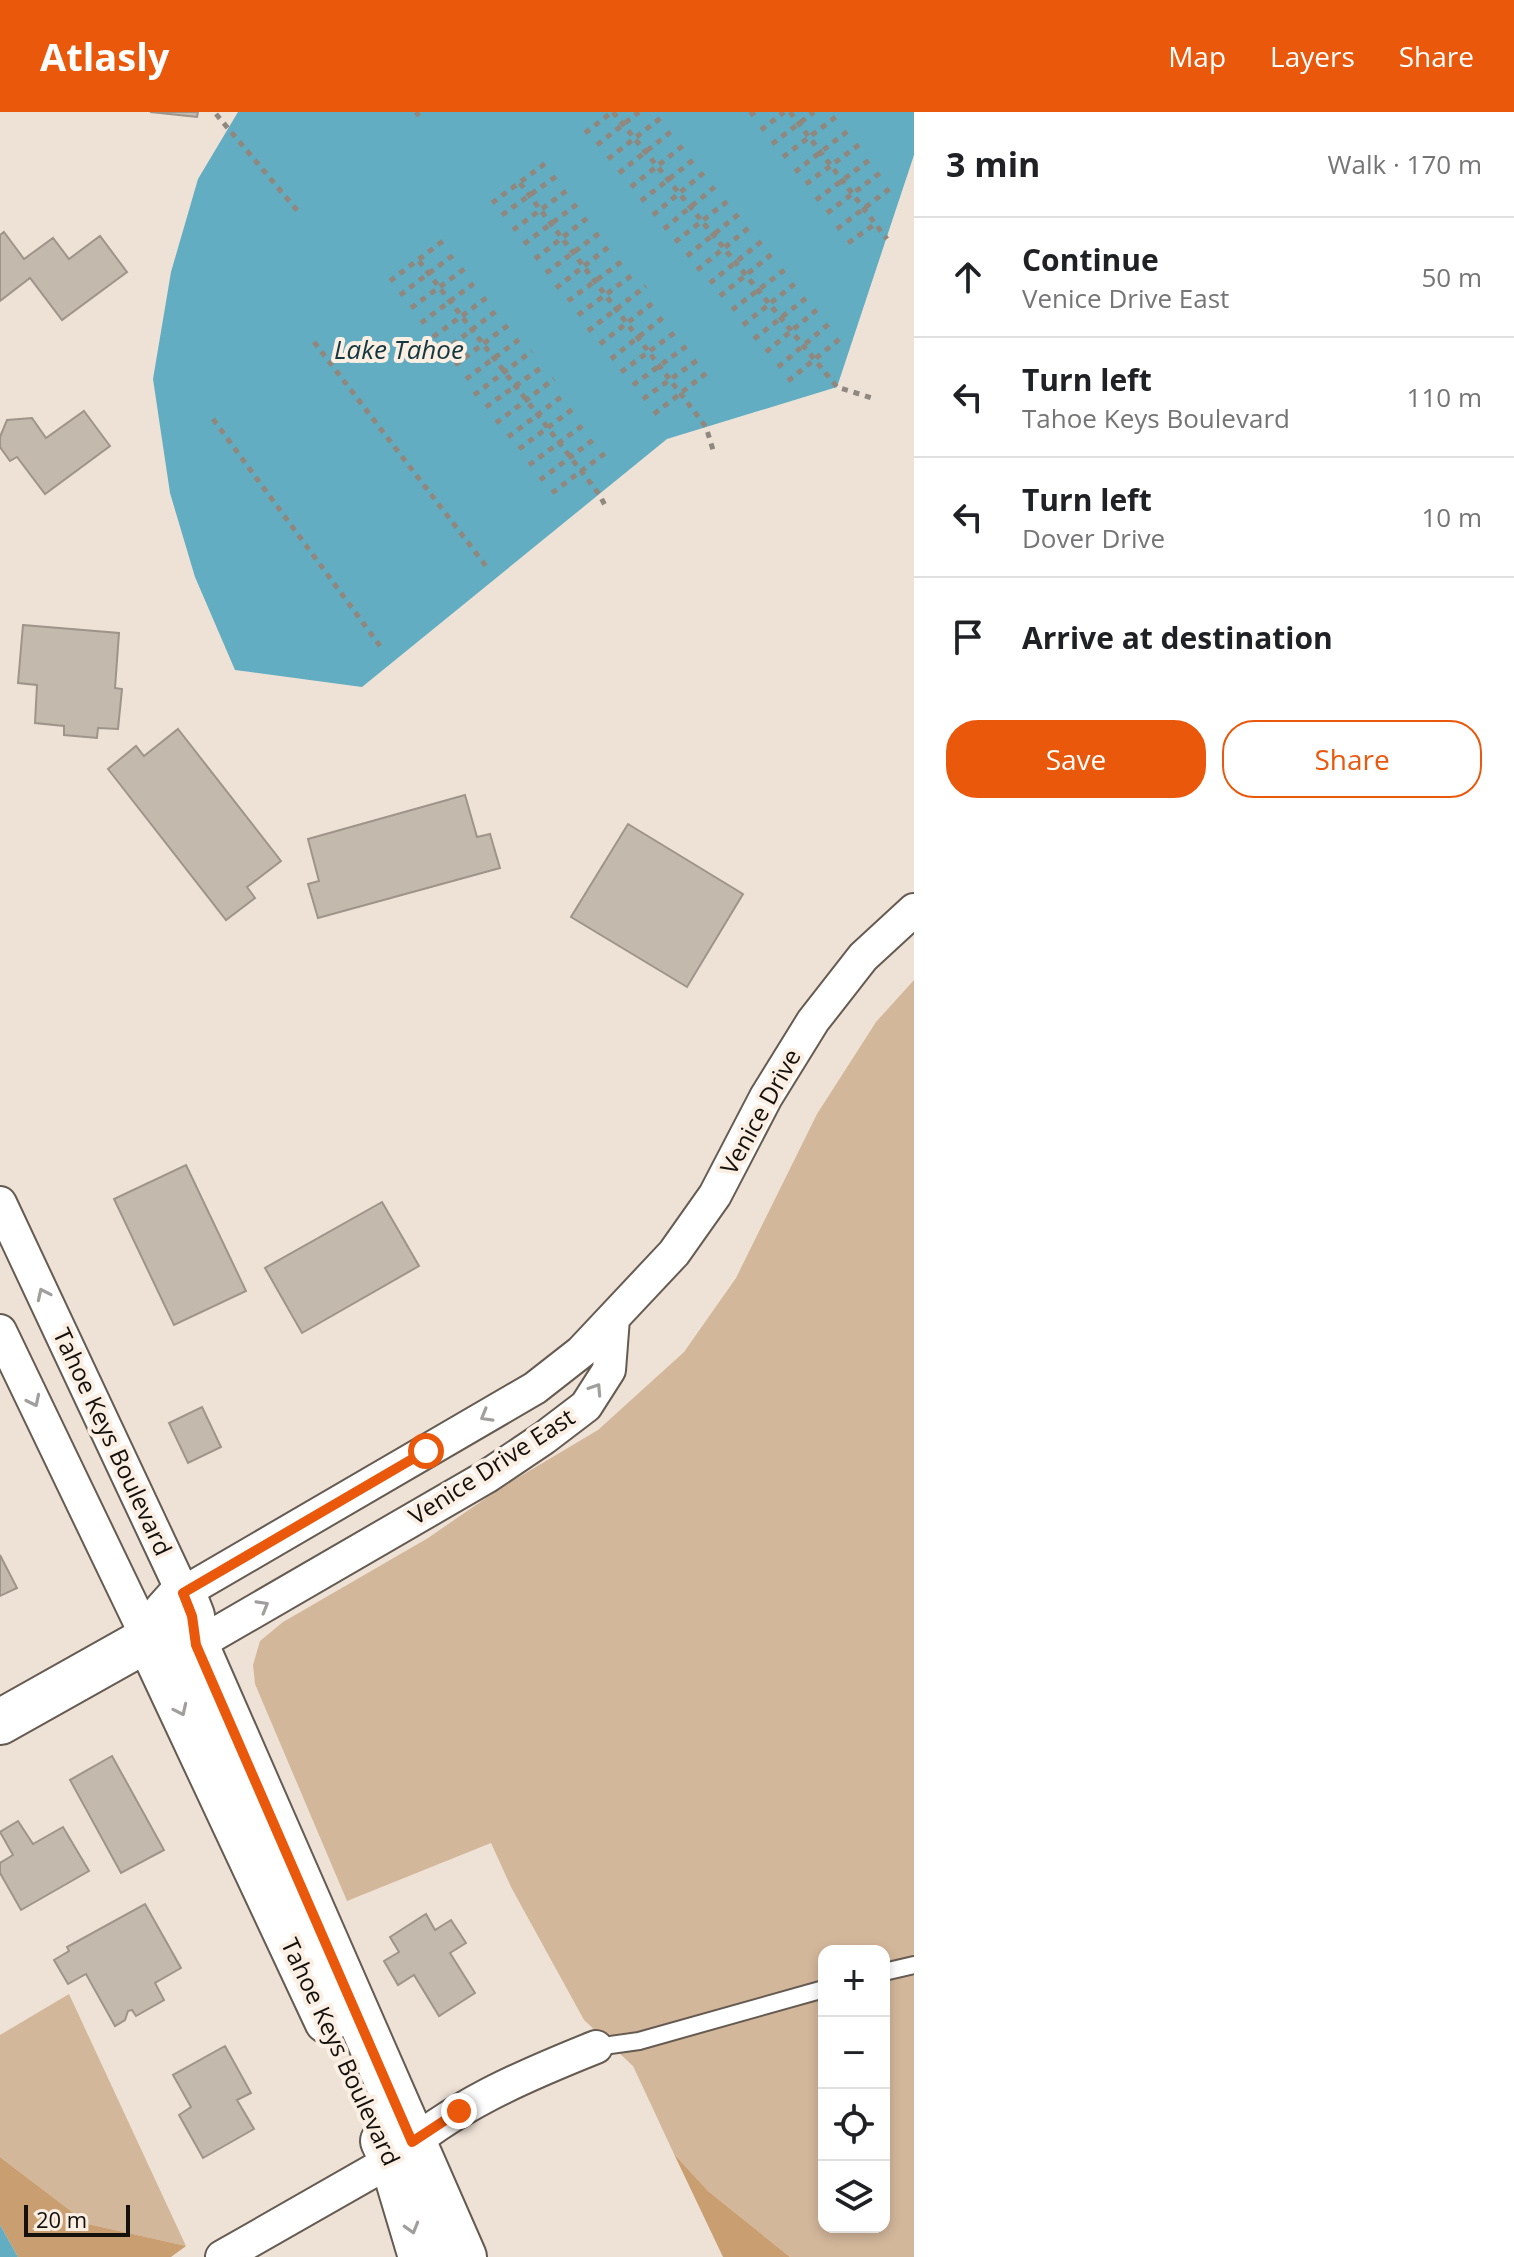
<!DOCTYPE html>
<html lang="en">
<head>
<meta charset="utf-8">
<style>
	:root { --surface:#fff; --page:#f2f2f2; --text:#202124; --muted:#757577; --line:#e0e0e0; --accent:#ea580c }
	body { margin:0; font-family:"Open Sans",sans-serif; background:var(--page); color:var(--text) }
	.controls { position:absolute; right:24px; bottom:24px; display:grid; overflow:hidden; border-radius:16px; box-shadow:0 4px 12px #0003 }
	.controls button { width:72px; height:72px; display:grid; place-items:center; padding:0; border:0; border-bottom:2px solid var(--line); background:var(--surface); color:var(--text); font:40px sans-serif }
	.scale { position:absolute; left:24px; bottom:20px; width:106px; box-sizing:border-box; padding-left:8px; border:4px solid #14100c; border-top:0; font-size:22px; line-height:28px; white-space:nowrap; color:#14100c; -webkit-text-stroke:6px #fbefe3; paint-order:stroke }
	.stop { position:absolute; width:24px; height:24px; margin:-18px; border:6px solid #ea580c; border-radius:50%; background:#fff }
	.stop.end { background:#ea580c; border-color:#fff; box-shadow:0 2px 8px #0008 }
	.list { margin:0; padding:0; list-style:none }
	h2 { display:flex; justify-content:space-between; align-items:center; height:104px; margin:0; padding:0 32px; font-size:34px }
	h2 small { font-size:26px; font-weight:400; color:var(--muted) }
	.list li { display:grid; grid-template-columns:52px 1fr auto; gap:24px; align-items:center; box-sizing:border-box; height:120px; padding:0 32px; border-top:2px solid var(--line) }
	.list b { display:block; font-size:30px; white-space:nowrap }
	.list p { margin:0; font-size:26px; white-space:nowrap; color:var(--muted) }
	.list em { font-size:26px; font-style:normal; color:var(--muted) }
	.actions { display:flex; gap:16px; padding:24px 32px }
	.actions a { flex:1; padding:18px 0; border:2px solid var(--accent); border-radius:32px; text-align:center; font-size:28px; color:var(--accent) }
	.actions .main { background:var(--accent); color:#fff }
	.icon { flex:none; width:44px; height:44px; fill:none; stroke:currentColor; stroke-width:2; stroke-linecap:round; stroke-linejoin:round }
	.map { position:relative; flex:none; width:914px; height:2145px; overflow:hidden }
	header { display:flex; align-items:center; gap:48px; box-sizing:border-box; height:112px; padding:0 40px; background:var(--accent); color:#fff }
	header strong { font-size:38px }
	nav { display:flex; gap:44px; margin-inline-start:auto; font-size:28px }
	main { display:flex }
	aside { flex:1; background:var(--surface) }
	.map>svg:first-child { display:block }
</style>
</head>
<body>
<header>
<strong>Atlasly</strong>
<nav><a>Map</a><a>Layers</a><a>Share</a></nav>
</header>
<main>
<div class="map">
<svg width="914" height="2145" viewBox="0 0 914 2145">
	<rect width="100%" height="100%" fill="#eee2d6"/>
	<path fill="#d3b79b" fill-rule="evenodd" d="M914 868V2145H790L708 2079 674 2042 633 1954 584 1908 511 1775 491 1731 347 1789 255 1572 253 1553 260 1529 283 1510 428 1426 502 1375 598 1318 684 1240 736 1166 817 1002 876 910ZM824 1839H884V2115H824Z
		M69 1882 186 2134 88 2112 0 2045V1923Z"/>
	<path fill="#c99e70" d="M674 2042 708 2079 790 2145H723Z
		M0 2045 88 2112 186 2134 171 2145H18L0 2113Z"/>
	<path fill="#62adc1" d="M238 0H914V43L837 275 667 327 362 575 235 558 195 465 170 381 153 267 171 160 198 67Z
		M0 2113 18 2145H0Z"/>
	<path fill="#c4b9ad" stroke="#9f9489" stroke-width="2" d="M150 0H198L197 5Z
		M4 120 24 147 53 126 69 147 100 124 127 160 62 208 30 166 0 189V123Z
		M84 299 110 334 45 382 17 345 10 349 0 335V325L7 308 32 306 46 326Z
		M23 513 119 521 115 576 122 577 118 617 98 616 97 626 64 623V614L35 611 37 573 18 571Z
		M178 617 281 749 247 775 255 786 226 808 108 657 136 634 144 644Z
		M465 683 477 725 490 722 500 756 318 806 308 772 319 769 308 727Z
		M628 712 743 782 687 875 571 805Z
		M186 1053 246 1179 174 1213 114 1087Z
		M382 1090 419 1154 302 1221 265 1156Z
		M202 1295 221 1335 188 1351 169 1311Z
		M0 1443 17 1476 0 1484Z
		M112 1644 164 1738 121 1761 70 1668Z
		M18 1709 33 1732 63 1715 89 1759 21 1798 0 1761V1751L13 1743 0 1720Z
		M145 1792 181 1856 155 1871 164 1888 136 1904 132 1898 128 1899 125 1908 115 1914 86 1862 68 1872 54 1848 69 1839 67 1835Z
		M426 1802 435 1818 451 1808 466 1831 450 1841 475 1881 439 1904 414 1863 398 1873 384 1849 399 1840 390 1825Z
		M225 1934 251 1981 237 1988 254 2017 203 2046 179 2003 191 1995 173 1963Z"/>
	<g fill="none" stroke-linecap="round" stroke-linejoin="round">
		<g stroke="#655b51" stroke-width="20">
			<path id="lane" d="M884 1860 914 1853
				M596 1935 639 1929 824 1877"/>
		</g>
		<g stroke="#655b51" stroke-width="36">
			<path id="street" d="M0 1091 183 1481 535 1276 581 1240 674 1141 715 1083 766 985 813 909 863 845 914 798
				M0 1219 148 1527
				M196 1533 486 1365 544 1326 586 1294 609 1258 613 1206
				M222 2145 392 2048C453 1994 521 1965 596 1935"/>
		</g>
		<g stroke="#655b51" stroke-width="48">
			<path id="secondary" d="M148 1527 327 1909
				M0 1610 148 1527 166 1500 183 1481 192 1504 196 1533 464 2145
				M383 2029 392 2048 421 2145"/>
		</g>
		<path stroke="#90887f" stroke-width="5" stroke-dasharray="6 6" stroke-linecap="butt" d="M416 0 419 4
			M613 0 837 275 872 286
			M790 0 887 127
			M216 2 301 103
			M750 3 755 0
			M761 18 784 0
			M585 21 612 0
			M772 32 814 0
			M597 33 639 0
			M783 45 837 4
			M608 47 662 5
			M795 60 849 18
			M619 61 673 18
			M520 71 706 315 714 341
			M806 72 860 32
			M631 75 685 32
			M816 88 872 46
			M641 89 697 45
			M492 91 547 50
			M827 101 884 58
			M502 103 558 63
			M653 103 707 58
			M664 117 717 73
			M837 117 893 74
			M513 118 569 77
			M675 130 729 88
			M848 131 875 112
			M524 132 580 90
			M687 144 740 101
			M535 147 590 104
			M419 149 599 382 607 397
			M697 158 751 114
			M546 161 602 119
			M390 169 447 126
			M710 171 763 128
			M556 176 611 133
			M400 183 456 141
			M720 184 773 141
			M568 189 625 147
			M411 196 467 155
			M732 198 787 156
			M578 203 635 161
			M421 211 477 169
			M743 213 797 170
			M588 219 646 174
			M433 225 489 184
			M754 227 810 183
			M314 230 486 454
			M600 232 654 190
			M443 240 500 196
			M766 240 819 196
			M611 247 666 203
			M455 253 511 211
			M778 255 831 210
			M621 260 677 219
			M466 267 521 226
			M788 269 842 225
			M633 273 688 233
			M474 283 532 239
			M643 287 699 247
			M486 295 542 255
			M654 302 709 259
			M213 307 380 534
			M496 311 554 267
			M508 325 565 282
			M519 337 574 296
			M529 353 586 311
			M540 368 597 325
			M552 381 608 339"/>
		<use href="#lane" stroke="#fff" stroke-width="16"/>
		<use href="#street" stroke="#fff" stroke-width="32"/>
		<use href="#secondary" stroke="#fff" stroke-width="44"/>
	</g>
	<defs><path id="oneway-chevron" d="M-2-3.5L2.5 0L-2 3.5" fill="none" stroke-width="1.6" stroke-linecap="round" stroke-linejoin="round" transform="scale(2)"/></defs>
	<g stroke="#a19f9e">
		<use href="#oneway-chevron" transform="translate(43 1182) rotate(-115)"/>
		<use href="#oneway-chevron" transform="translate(596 1277) rotate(-57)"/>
		<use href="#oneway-chevron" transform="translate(34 1289) rotate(64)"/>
		<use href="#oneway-chevron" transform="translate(486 1304) rotate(150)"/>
		<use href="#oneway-chevron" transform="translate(263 1494) rotate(-30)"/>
		<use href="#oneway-chevron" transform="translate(181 1598) rotate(65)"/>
		<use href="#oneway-chevron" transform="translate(412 2116) rotate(74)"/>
	</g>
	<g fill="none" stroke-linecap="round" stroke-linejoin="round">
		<path stroke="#ea580c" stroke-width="10" d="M426 1339 183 1481 192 1504 196 1533 412 2030 459 1999"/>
	</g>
	<g text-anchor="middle" stroke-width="8" stroke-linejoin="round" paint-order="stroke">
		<g font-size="24" fill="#14100c" stroke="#fbefe3">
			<text transform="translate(761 1000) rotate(-61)" y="8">Venice Drive</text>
			<text transform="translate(112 1330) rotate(65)" y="8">Tahoe Keys Boulevard</text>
			<text transform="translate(492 1355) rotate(-33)" y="8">Venice Drive East</text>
			<text transform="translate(340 1940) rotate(65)" y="8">Tahoe Keys Boulevard</text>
		</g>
		<g font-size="26" font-style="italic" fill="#133740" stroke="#fbefe3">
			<text x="399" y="247">Lake Tahoe</text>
		</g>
	</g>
</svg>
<div class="controls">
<button>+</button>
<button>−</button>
<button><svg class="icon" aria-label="locate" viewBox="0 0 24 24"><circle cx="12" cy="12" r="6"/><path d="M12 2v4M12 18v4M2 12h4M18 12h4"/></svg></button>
<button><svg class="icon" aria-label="layers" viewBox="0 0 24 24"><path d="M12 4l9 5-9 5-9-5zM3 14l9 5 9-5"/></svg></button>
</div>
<div class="scale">20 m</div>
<div class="stop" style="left:426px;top:1339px"></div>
<div class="stop end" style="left:459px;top:1999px"></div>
</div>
<aside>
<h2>3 min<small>Walk · 170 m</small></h2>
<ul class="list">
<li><svg class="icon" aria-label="ahead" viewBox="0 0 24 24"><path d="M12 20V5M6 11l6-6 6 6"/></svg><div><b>Continue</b><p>Venice Drive East</p></div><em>50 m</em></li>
<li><svg class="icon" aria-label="left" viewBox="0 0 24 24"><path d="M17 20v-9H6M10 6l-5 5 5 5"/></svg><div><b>Turn left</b><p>Tahoe Keys Boulevard</p></div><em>110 m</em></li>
<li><svg class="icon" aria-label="left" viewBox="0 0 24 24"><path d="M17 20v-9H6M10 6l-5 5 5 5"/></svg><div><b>Turn left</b><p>Dover Drive</p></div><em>10 m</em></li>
<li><svg class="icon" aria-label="arrive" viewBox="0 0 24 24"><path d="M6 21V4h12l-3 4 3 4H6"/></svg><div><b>Arrive at destination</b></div></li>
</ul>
<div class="actions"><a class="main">Save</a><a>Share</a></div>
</aside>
</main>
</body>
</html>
